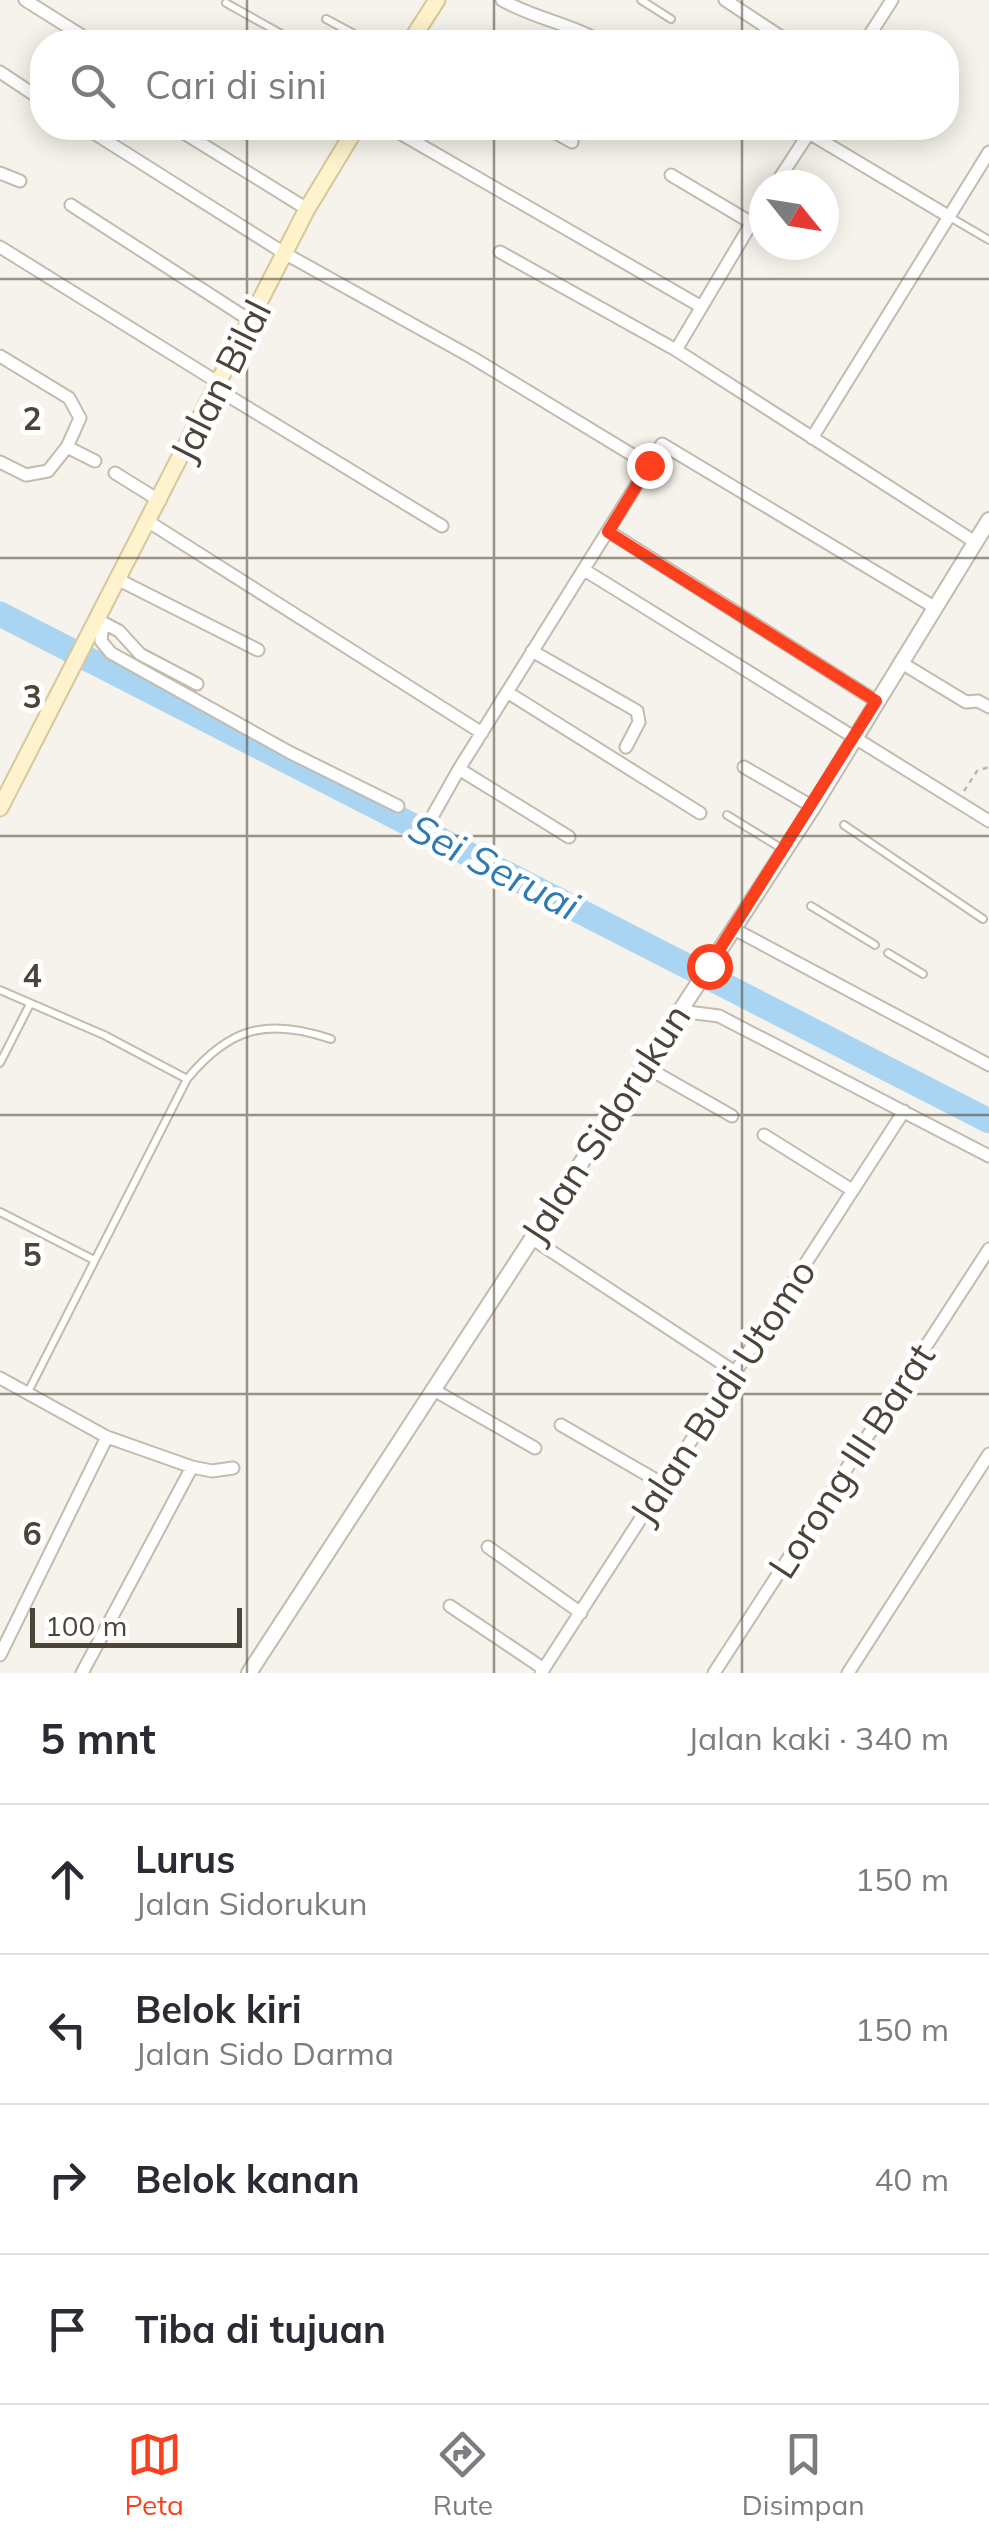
<!DOCTYPE html>
<html lang="id">
<head>
<meta charset="utf-8">
<style>
	:root { --surface:#fff; --page:#f7f7f7; --text:#2b2b33; --muted:#7c7c81; --line:#e1e1e2; --accent:#fc3f1d }
	body { margin:0; font-family:Mulish,sans-serif; background:var(--page); color:var(--text) }
	.compass { position:absolute; left:749px; top:170px; width:90px; height:90px; border-radius:50%; background:var(--surface); box-shadow:0 5px 25px #0003; rotate:120deg }
	.scale { position:absolute; left:30px; bottom:25px; width:212px; box-sizing:border-box; padding-left:10px; border:5px solid #4b4439; border-top:0; font-size:28px; line-height:35px; white-space:nowrap; color:#4b4439; -webkit-text-stroke:8px #fff; paint-order:stroke }
	.stop { position:absolute; width:30px; height:30px; margin:-22px; border:8px solid #fc3f1d; border-radius:50%; background:#fff }
	.stop.end { background:#fc3f1d; border-color:#fff; box-shadow:0 2px 10px #0008 }
	.list { margin:0; padding:0; list-style:none }
	h2 { display:flex; justify-content:space-between; align-items:center; height:130px; margin:0; padding:0 40px; font-size:42px }
	h2 small { font-size:32px; font-weight:400; color:var(--muted) }
	.list li { display:grid; grid-template-columns:65px 1fr auto; gap:30px; align-items:center; box-sizing:border-box; height:150px; padding:0 40px; border-top:2px solid var(--line) }
	.list b { display:block; font-size:38px; white-space:nowrap }
	.list p { margin:0; font-size:32px; white-space:nowrap; color:var(--muted) }
	.list em { font-size:32px; font-style:normal; color:var(--muted) }
	.icon { flex:none; width:55px; height:55px; fill:none; stroke:currentColor; stroke-width:2; stroke-linecap:round; stroke-linejoin:round }
	.map { position:relative; flex:none; width:989px; height:1673px; overflow:hidden }
	.search { position:absolute; background:var(--surface); box-shadow:0 5px 25px #0003; left:30px; right:30px; top:30px; height:110px; display:flex; align-items:center; gap:25px; box-sizing:border-box; padding:0 35px; border-radius:40px; color:var(--muted); font-size:38px }
	.sheet { height:730px; background:var(--surface) }
	nav { display:flex; justify-content:space-around; align-items:center; box-sizing:border-box; height:140px; border-top:2px solid var(--line); background:var(--surface); font-size:28px; color:var(--muted) }
	nav a { display:grid; justify-items:center; gap:5px }
	nav .on { color:var(--accent) }
	.map>svg:first-child { display:block }
</style>
</head>
<body>
<div class="map">
<svg width="989" height="1673" viewBox="0 0 989 1673">
	<rect width="100%" height="100%" fill="#f6f3ec"/>
	<g fill="none" stroke-linecap="round" stroke-linejoin="round">
		<path stroke="#a9d4f2" stroke-width="25" d="M0 614 989 1121"/>
		<g stroke="#c2bbae" stroke-width="10">
			<path id="service" d="M641 0 671 19
				M226 3 296 42
				M326 19 369 42
				M948 216 989 240
				M727 815 784 850
				M844 825 983 919
				M811 906 875 945
				M888 953 923 974
				M0 990 104 1035 187 1079
				M0 1063 30 1004
				M0 1212 94 1260
				M28 1392 187 1079C229 1028 267 1017 331 1039"/>
		</g>
		<g stroke="#c2bbae" stroke-width="15">
			<path id="minor" d="M25 0 92 42
				M502 0C535 19 569 23 602 42
				M725 0 789 42
				M865 42 892 0
				M0 72 42 100
				M86 128 284 253 473 358 649 465
				M176 128 307 209
				M391 128 700 306
				M547 128 572 142
				M809 133 948 216
				M0 173 20 181
				M671 175 750 222
				M775 185 811 130
				M71 205 251 321
				M0 247 219 383
				M500 252 676 350 975 542
				M676 350 764 202
				M0 356 69 398 80 418 67 447 48 471 26 475 0 462
				M217 389 442 526
				M812 438 989 152
				M67 447 95 461
				M115 473 160 501
				M149 522 482 733
				M608 531 876 701
				M586 571 989 821
				M119 580 258 650
				M98 620 119 631 140 654 197 684
				M103 623 101 641 111 653 289 752 398 806
				M532 651 637 711 639 722 626 747
				M900 662 966 702 978 701 989 707
				M507 692 700 813
				M744 767 813 807
				M432 817 459 769
				M569 837 459 769 662 444 934 607
				M734 929 989 1065
				M680 1011 719 1016 989 1156
				M644 1066 732 1116
				M764 1135 852 1190
				M531 1238 735 1372
				M0 1378 107 1437 192 1467 82 1673
				M432 1389 535 1448
				M561 1425 663 1484
				M192 1467 212 1471 233 1468
				M488 1547 581 1613
				M450 1606 544 1669
				M0 1655 107 1437
				M541 1673 904 1111
				M714 1673 989 1249
				M848 1673 989 1454"/>
		</g>
		<g stroke="#c2bbae" stroke-width="18">
			<path id="tertiary" d="M249 1673 813 807 989 520"/>
		</g>
		<g stroke="#d6c79b" stroke-width="19">
			<path id="secondary" d="M410 42 437 0
				M0 808 307 209 356 128"/>
		</g>
		<path stroke="#c4b79f" stroke-width="2.5" stroke-dasharray="5 5" stroke-linecap="butt" d="M964 791 977 771 989 767"/>
		<use href="#service" stroke="#fff" stroke-width="6"/>
		<use href="#minor" stroke="#fff" stroke-width="11"/>
		<use href="#tertiary" stroke="#fff" stroke-width="14"/>
		<use href="#secondary" stroke="#fff3cd" stroke-width="15"/>
	</g>
	<g fill="none" stroke-linecap="round" stroke-linejoin="round">
		<path stroke="#fc3f1d" stroke-width="12" d="M649 465 608 532 876 701 709 966"/>
	</g>
	<path fill="none" stroke="#4b4439" stroke-width="2.5" stroke-opacity="0.55" d="M247 0V42M494 0V42M742 0V42M247 128V1673M494 128V1673M742 128V1673M0 279H989M0 558H989M0 836H989M0 1115H989M0 1394H989"/>
	<g text-anchor="middle" stroke-width="10" stroke-linejoin="round" paint-order="stroke">
		<g font-size="38" fill="#4b4439" stroke="#fff">
			<text transform="translate(221 381) rotate(-63)" y="13">Jalan Bilal</text>
			<text transform="translate(606 1124) rotate(-57)" y="13">Jalan Sidorukun</text>
			<text transform="translate(723 1392) rotate(-57)" y="13">Jalan Budi Utomo</text>
			<text transform="translate(852 1461) rotate(-57)" y="13">Lorong III Barat</text>
		</g>
		<g font-size="40" font-style="italic" fill="#2e7ab2" stroke="#fff">
			<text transform="translate(494 867) rotate(27)" y="14">Sei Seruai</text>
		</g>
	</g>
	<g font-size="32" text-anchor="middle" font-weight="bold" fill="#4b4439" stroke="#fff" stroke-width="10" stroke-linejoin="round" paint-order="stroke">
		<text x="32" y="430">2</text>
		<text x="32" y="708">3</text>
		<text x="32" y="987">4</text>
		<text x="32" y="1266">5</text>
		<text x="32" y="1545">6</text>
	</g>
</svg>
<svg class="compass" viewBox="-18 -18 36 36"><path d="M0-13l5 13h-10z" fill="#e53935"/><path d="M0 13l5-13h-10z" fill="#7c7c81"/></svg>
<div class="scale">100 m</div>
<div class="stop" style="left:709px;top:966px"></div>
<div class="stop end" style="left:649px;top:465px"></div>
<div class="search"><svg class="icon" aria-label="search" viewBox="0 0 24 24"><circle cx="10" cy="10" r="6"/><path d="M15 15l6 6"/></svg>Cari di sini</div>
</div>
<section class="sheet">
<h2>5 mnt<small>Jalan kaki · 340 m</small></h2>
<ul class="list">
<li><svg class="icon" aria-label="ahead" viewBox="0 0 24 24"><path d="M12 20V5M6 11l6-6 6 6"/></svg><div><b>Lurus</b><p>Jalan Sidorukun</p></div><em>150 m</em></li>
<li><svg class="icon" aria-label="left" viewBox="0 0 24 24"><path d="M17 20v-9H6M10 6l-5 5 5 5"/></svg><div><b>Belok kiri</b><p>Jalan Sido Darma</p></div><em>150 m</em></li>
<li><svg class="icon" aria-label="right" viewBox="0 0 24 24"><path d="M7 20v-9h11M14 6l5 5-5 5"/></svg><div><b>Belok kanan</b></div><em>40 m</em></li>
<li><svg class="icon" aria-label="arrive" viewBox="0 0 24 24"><path d="M6 21V4h12l-3 4 3 4H6"/></svg><div><b>Tiba di tujuan</b></div></li>
</ul>
</section>
<nav>
<a class="on"><svg class="icon" aria-label="map" viewBox="0 0 24 24"><path d="M3 6l6-2 6 2 6-2v14l-6 2-6-2-6 2zM9 4v14M15 6v14"/></svg>Peta</a>
<a><svg class="icon" aria-label="directions" viewBox="0 0 24 24"><path d="M12 3l9 9-9 9-9-9zM9 14v-3h6M13 9l2 2-2 2"/></svg>Rute</a>
<a><svg class="icon" aria-label="saved" viewBox="0 0 24 24"><path d="M7 4h10v16l-5-4-5 4z"/></svg>Disimpan</a>
</nav>
</body>
</html>
